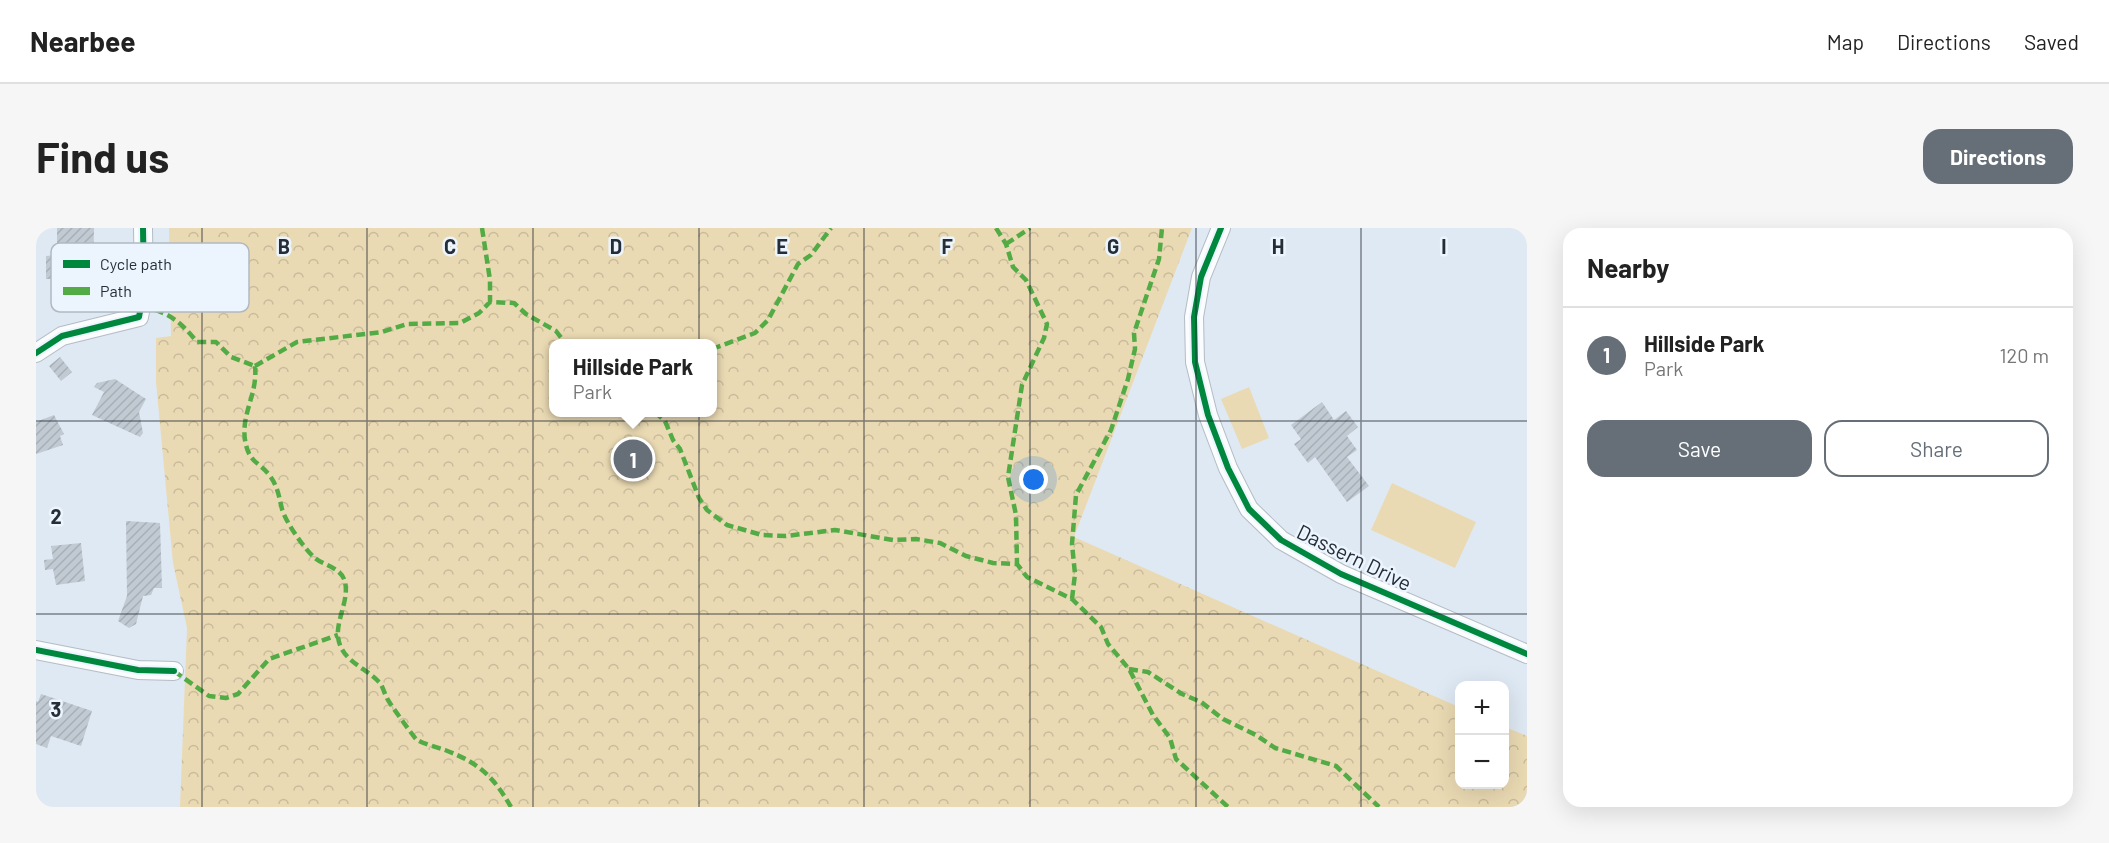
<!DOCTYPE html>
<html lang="en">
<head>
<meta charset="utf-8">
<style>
	:root { --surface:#fff; --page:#f6f6f6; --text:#222; --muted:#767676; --line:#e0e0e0; --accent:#666f78 }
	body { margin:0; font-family:Barlow,sans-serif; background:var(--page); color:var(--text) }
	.controls { position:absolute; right:18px; bottom:18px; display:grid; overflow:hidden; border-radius:12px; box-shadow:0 6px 24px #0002 }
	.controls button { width:54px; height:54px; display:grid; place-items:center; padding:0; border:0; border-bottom:2px solid var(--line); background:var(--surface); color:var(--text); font:30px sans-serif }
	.you { position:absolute; left:998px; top:252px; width:21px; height:21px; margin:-15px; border:4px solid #fff; border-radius:50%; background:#1a73e8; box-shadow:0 0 0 9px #1a73e833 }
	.badge { display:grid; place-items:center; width:39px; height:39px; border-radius:50%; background:var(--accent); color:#fff; font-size:20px; font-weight:700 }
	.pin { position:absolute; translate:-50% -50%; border:3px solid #fff; box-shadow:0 2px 6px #0006 }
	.popup { position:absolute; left:513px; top:111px; width:168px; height:78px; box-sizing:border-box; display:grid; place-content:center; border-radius:12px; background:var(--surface); filter:drop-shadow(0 2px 4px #0005); font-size:20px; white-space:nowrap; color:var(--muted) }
	.popup b { font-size:22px; color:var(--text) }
	.popup::after { content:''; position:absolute; left:50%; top:100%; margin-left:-12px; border:12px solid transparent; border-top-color:var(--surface) }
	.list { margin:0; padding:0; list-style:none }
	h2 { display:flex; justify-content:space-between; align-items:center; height:78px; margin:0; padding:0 24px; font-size:26px }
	h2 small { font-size:20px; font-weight:400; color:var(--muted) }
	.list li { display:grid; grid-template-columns:39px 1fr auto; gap:18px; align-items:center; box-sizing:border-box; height:96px; padding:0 24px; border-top:2px solid var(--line) }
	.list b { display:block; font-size:22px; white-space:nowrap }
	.list p { margin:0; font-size:20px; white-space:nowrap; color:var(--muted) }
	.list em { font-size:20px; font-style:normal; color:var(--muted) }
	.actions { display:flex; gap:12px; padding:18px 24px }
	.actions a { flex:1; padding:14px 0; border:2px solid var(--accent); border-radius:18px; text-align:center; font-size:21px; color:var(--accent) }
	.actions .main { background:var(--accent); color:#fff }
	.map { position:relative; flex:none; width:1491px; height:579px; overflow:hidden; border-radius:18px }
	header { display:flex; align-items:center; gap:36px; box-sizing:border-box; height:84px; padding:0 30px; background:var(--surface); border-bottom:2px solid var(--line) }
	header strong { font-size:28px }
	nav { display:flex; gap:33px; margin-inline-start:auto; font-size:21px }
	.intro { display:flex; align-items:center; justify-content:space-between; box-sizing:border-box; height:144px; padding:0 36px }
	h1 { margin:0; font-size:42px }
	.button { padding:15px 27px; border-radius:18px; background:var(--accent); color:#fff; font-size:21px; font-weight:700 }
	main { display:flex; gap:36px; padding:0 36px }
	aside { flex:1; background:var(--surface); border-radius:18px; box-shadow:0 6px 24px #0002 }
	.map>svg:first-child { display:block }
</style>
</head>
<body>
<header>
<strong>Nearbee</strong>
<nav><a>Map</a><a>Directions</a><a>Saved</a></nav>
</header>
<div class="intro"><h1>Find us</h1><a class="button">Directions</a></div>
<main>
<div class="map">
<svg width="1491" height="579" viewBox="0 0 1491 579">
	<defs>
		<pattern id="park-crowns" width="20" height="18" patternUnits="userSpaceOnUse" patternTransform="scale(1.5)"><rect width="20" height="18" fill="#eadab3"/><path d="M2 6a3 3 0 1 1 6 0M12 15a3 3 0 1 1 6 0" fill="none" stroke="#c9bb9b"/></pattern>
		<pattern id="building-hatch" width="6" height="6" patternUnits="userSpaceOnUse" patternTransform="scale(1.5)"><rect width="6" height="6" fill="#c1cad3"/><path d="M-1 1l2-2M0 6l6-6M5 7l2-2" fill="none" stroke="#a6aeb6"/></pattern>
	</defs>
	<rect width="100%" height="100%" fill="#dfe9f3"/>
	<path fill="url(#park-crowns)" fill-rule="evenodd" d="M133 0H1156L1038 309 1423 479 1424 556H1468L1469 499 1491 508V579H144L151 400 137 335 120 154V110L135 108ZM518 116H676V184H518Z"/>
	<path fill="#eadab3" d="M1213 159 1233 210 1206 221 1185 171Z
		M1356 255 1440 294 1419 340 1335 302Z"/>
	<path fill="url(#building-hatch)" d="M21 0H58L57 50 10 51V28L21 27Z
		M24 129 36 144 25 153 13 138Z
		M79 151 110 171 103 184 107 205 104 209 56 187 68 164 58 159 61 155Z
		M1286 174 1298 192 1310 183 1322 199 1311 208 1321 222 1311 229 1333 258 1311 274 1279 229 1272 235 1258 216 1265 211 1255 197Z
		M18 187 28 206 24 208 27 217 0 226V194Z
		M90 293 124 295 126 360H118L115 367 107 368 100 396 93 400 82 393 91 368Z
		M45 315 49 353 20 357 17 341 9 342 8 332 17 331 15 318Z
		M5 466 56 483 45 518 15 508 11 520 0 516V473L2 474Z"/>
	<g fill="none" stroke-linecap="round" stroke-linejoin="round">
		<g stroke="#b4bcc5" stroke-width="20">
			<path id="minor" d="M1185 0 1165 49 1158 89 1159 134 1172 187 1192 240 1213 281 1245 312 1305 346 1491 426
				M0 125 26 108 103 89 108 62 107 0
				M0 422 102 442 138 443"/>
		</g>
		<use href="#minor" stroke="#fafcfd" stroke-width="18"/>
		<path stroke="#53ab45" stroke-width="4.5" stroke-dasharray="9 4.5" stroke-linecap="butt" d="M446 0 454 52V74
			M960 0 970 16 977 39 990 52 1011 96 1008 110 986 157 972 249 980 287 981 336
			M970 16 994 0
			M106 78C133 85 143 92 161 114H180L195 129 219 138
			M676 121 719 105 732 92 762 36 775 27 795 0
			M219 138C222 166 205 185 209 212 213 236 223 233 234 248 242 259 243 269 246 281 249 293 269 322 279 330 287 337 303 339 308 351 315 369 300 391 302 409 305 433 329 439 343 454 347 458 348 465 351 470 353 475 378 509 380 511 387 516 401 519 409 522 443 535 457 548 475 579
			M219 138 261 114 346 104 371 96 424 95 443 85 454 74 478 75 490 86 520 103 530 116
			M619 184 629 193 637 212 644 221 663 270 671 282 691 297 726 307 750 308 799 302 857 312 880 311 904 315 930 328 957 335 981 336 991 349 1036 371 1065 399 1072 416 1093 441 1117 487 1134 510 1140 531 1192 579
			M1036 371 1039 346 1036 316 1040 267 1075 202 1092 151 1099 121 1098 105 1123 31 1126 0
			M1093 441 1112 444 1146 466 1165 474 1187 491 1220 507 1239 520 1300 538 1343 579
			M138 443 173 468 190 470 202 466 233 431 302 407"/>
		<g stroke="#ecf5fe" stroke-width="10">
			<path id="cycleway" d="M1185 0 1165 49 1158 89 1159 134 1172 187 1192 240 1213 281 1245 312 1305 346 1491 426
				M0 125 26 108 103 89 108 62 107 0
				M0 422 102 442 138 443"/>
		</g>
		<use href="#cycleway" stroke="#00873e" stroke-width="6"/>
	</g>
	<path fill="none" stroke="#252d36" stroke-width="1.5" stroke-opacity="0.55" d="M166 0V579M331 0V579M497 0V579M663 0V579M828 0V579M994 0V579M1160 0V579M1325 0V579M0 193H1491M0 386H1491"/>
	<g text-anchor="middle" stroke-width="5" stroke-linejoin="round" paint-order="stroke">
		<g font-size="21" fill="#252d36" stroke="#ecf5fe">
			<text transform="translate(1318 330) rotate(26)" y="7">Dassern Drive</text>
		</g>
	</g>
	<rect x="15" y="15" width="198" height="69" rx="9" fill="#ecf5fe" stroke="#b0b9c2" stroke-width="1.5"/>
	<rect x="27" y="32" width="27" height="8" fill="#00873e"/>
	<rect x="27" y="59" width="27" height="8" fill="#53ab45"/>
	<g font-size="16" fill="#252d36">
		<text x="64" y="42">Cycle path</text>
		<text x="64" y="69">Path</text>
	</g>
	<g font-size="20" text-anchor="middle" font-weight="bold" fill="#252d36" stroke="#ecf5fe" stroke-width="5" stroke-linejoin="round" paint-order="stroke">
		<text x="248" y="26">B</text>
		<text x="414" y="26">C</text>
		<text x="580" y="26">D</text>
		<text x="746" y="26">E</text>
		<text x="911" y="26">F</text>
		<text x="1077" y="26">G</text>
		<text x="1242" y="26">H</text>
		<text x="1408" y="26">I</text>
		<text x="20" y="296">2</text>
		<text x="20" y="489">3</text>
	</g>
</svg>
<div class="controls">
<button>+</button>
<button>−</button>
</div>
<div class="you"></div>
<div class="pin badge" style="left:597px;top:231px">1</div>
<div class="popup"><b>Hillside Park</b>Park</div>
</div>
<aside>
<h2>Nearby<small></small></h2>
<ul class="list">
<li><span class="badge">1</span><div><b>Hillside Park</b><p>Park</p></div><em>120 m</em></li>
</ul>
<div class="actions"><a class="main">Save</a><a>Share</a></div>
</aside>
</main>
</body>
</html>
